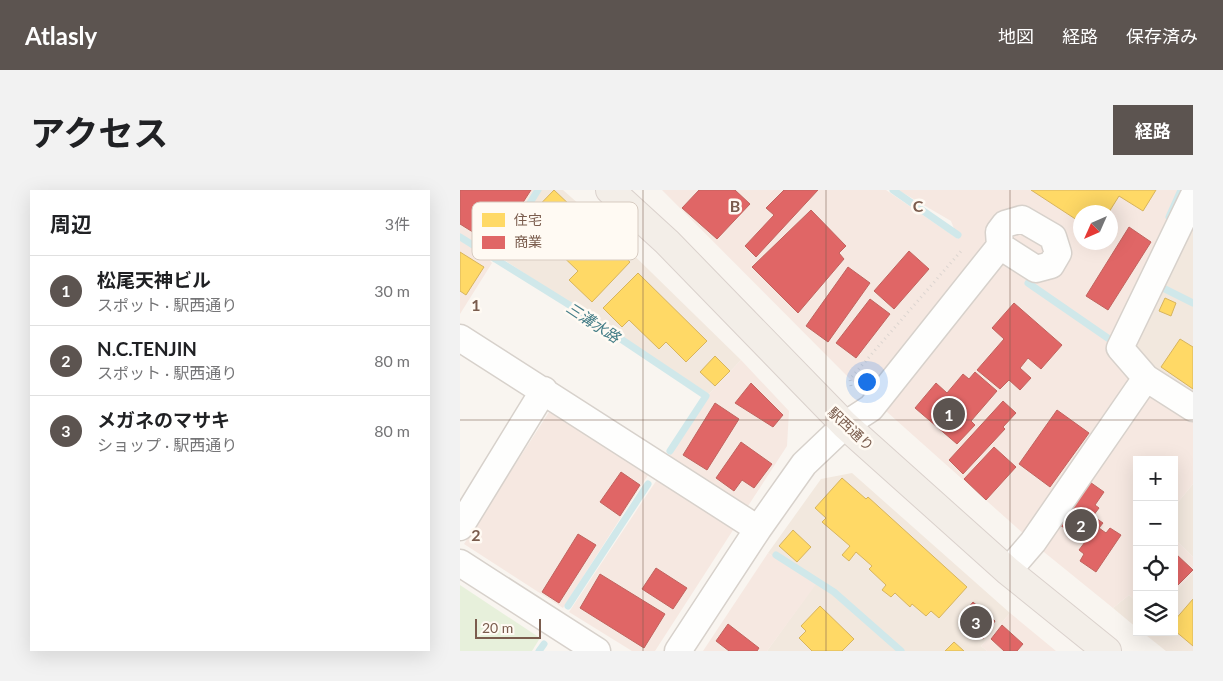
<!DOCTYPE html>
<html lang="ja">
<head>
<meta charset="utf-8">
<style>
	:root { --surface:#fff; --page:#f2f2f2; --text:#202124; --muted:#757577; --line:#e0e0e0; --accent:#5c5450 }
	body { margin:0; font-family:Lato,"Noto Sans JP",sans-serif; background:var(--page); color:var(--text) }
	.controls { position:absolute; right:15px; bottom:15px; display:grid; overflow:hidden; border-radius:0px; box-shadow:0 5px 20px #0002 }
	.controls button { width:45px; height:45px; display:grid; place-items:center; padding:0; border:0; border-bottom:1px solid var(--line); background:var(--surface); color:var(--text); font:25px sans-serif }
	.compass { position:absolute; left:613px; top:15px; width:45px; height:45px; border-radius:50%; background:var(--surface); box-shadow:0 5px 20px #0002; rotate:225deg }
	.scale { position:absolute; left:15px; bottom:12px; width:66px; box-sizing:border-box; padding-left:5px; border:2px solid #7a5c4d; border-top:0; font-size:14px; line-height:18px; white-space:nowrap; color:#7a5c4d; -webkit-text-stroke:4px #fffaf3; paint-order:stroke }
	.you { position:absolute; left:406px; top:191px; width:18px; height:18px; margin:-12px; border:4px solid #fff; border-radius:50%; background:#1a73e8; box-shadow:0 0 0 8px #1a73e833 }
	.badge { display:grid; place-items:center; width:32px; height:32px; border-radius:50%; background:var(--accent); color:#fff; font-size:16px; font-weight:700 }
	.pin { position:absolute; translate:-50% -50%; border:2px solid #fff; box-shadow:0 1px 5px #0006 }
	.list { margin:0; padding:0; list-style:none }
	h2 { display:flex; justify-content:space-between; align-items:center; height:65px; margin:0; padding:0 20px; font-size:21px }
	h2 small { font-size:16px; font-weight:400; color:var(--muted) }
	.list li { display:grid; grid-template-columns:32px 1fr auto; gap:15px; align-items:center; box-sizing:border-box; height:70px; padding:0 20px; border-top:1px solid var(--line) }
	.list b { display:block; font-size:19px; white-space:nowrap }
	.list p { margin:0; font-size:16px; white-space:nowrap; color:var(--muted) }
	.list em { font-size:16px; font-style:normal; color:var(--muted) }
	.icon { flex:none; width:28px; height:28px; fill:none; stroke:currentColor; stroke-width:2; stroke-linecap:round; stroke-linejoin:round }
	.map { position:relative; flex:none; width:733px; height:461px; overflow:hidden; border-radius:0px }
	header { display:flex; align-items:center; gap:30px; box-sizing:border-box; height:70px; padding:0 25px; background:var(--accent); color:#fff }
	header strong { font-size:24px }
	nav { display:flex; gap:28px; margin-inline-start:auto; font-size:18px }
	.intro { display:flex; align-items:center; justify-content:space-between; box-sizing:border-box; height:120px; padding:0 30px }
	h1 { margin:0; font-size:35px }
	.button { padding:12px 22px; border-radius:0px; background:var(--accent); color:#fff; font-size:18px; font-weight:700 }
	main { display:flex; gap:30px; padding:0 30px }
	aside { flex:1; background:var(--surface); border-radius:0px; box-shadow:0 5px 20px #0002 }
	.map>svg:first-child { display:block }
</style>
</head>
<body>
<header>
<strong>Atlasly</strong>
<nav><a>地図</a><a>経路</a><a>保存済み</a></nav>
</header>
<div class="intro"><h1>アクセス</h1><a class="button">経路</a></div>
<main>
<aside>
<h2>周辺<small>3件</small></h2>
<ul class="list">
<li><span class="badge">1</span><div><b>松尾天神ビル</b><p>スポット · 駅西通り</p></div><em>30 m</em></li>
<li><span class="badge">2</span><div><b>N.C.TENJIN</b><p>スポット · 駅西通り</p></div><em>80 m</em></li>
<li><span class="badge">3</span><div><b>メガネのマサキ</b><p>ショップ · 駅西通り</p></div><em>80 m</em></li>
</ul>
</aside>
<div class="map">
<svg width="733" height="461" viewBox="0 0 733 461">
	<rect width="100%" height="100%" fill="#f9f5f0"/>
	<path fill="#f2e8de" d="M81 0H103L147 39 281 170 249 204 38 66Z
		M733 23V209L689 180 671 154Z
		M392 283 550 423 521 456 527 461H307L356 393 308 363 361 289Z
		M733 294V367L714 348V317Z
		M733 383V461H706L682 442H714V403Z
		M669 405 677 412V438L653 418Z"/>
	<path fill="#f6e8e1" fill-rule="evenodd" d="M0 0H75L30 71 32 73 0 124Z
		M202 0H426L498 49 491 31 438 0H721L648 152 675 188 565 345 390 189ZM620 22H650V52H620Z
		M281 170 329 221 327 256 288 316 209 266 249 204Z
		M686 199 733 230V294L714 317V270H677V412L669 405 653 418 579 358Z
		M91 219 190 282 103 418 4 354Z
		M198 288 275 337 195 461H172L109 422Z
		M714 348 733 367V383L714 403Z
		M308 363 357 393 307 461H243Z
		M550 423 596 461H527L521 456Z"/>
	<path fill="#e7f0db" d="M0 395 80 448 72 461H0Z"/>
	<path fill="#ffd966" stroke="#d7b45e" d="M94 0 170 72 132 112 109 90 118 81 65 30Z
		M571 0H696L683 21 659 6 649 22H620V32Z
		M0 62 24 77 6 105 0 101Z
		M178 83 247 151 226 172 206 152 199 159 169 130 162 137 143 118Z
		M705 108 716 113 711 126 699 121Z
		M720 149 733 157V199L701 177Z
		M255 166 270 181 255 196 240 182Z
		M382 288 406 309 408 307 507 397 479 428 471 421 466 426 452 414 450 417 435 403 431 407 422 400 426 395 409 379 412 376 396 362 389 371 382 365 390 356 362 332 366 328 355 318Z
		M333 340 351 357 337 372 319 356Z
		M733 409V456L714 440V431Z
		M360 416 394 449 382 461H352L339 448 346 441 341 436Z
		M494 452 504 461H485Z"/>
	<path fill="#e06666" stroke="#c1635e" d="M0 0H71L35 56 0 34Z
		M239 0H275L290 14 257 49 222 18Z
		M324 0H358L296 67 285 56 314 25 306 18Z
		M351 20 386 56 379 63 384 69 338 123 292 77Z
		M669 37 691 52 648 120 626 106Z
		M449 61 469 79 434 119 414 101Z
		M388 77 410 93 368 152 346 136Z
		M410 109 430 124 396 168 376 153Z
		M554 113 602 155 581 179 568 168 560 178 571 188 560 200 549 190 540 199 517 180 544 149 532 138Z
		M515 182 537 201 511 231 515 235 497 254 455 218 476 193 487 203 503 184 509 189Z
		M291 193 323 225 313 237 275 213Z
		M543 211 556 223 543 237 545 239 503 284 489 270Z
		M255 213 279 229 247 280 223 265Z
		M597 220 629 243 590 297 559 274Z
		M281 252 312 274 294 298 282 290 274 301 256 288Z
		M534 257 556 277 526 310 504 289Z
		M161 282 180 295 160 326 140 312Z
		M627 290 644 302 635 315 639 318 633 326 643 333 639 338 646 343 650 338 661 345 636 382 620 371 624 364 619 360 625 352 597 333Z
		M118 344 136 355 99 413 82 402Z
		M716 364 733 380 714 399V366Z
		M196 378 227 398 213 419 182 399Z
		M140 384 205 424 184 458 120 418Z
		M513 412 535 431 523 449 499 429Z
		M268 434 299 458 297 461H269L256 451Z
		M542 435 563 454 557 461H544L531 449Z"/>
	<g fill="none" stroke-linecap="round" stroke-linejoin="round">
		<path stroke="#d0e8ea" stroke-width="7" d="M433 0 498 45
			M709 27 721 0
			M0 47 119 121 246 206 210 261
			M35 69 78 0
			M568 93 652 151 654 146
			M695 94 733 113
			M316 365 374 402 441 461
			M108 416 188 294
			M79 461 84 454"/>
		<g stroke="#d7d1cb" stroke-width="29">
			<path id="minor" d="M0 148 298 339
				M686 188 733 218
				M0 337 84 200
				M0 373 137 461
				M548 381 573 352 686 188 660 158 733 7
				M218 461 298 339 344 274 385 235 411 218 540 56 539 42 545 34 562 29 593 47 598 63 591 75 576 79 540 56"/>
		</g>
		<g stroke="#dad1cc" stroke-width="30">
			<path id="major" d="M150 0 207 52 385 235 548 381 647 461"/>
		</g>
		<path stroke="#dcd5d0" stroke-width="3" stroke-dasharray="1 4" stroke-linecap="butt" d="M391 196 390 189 502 60"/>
		<use href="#minor" stroke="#fefefd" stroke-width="26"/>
		<use href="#major" stroke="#f3eee8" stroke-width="28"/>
	</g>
	<path fill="none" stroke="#7a5c4d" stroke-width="1" stroke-opacity="0.55" d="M183 0V461M366 0V461M550 0V461M0 230H733"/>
	<g text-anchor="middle" stroke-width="5" stroke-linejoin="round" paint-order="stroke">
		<g font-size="14" fill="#7a5c4d" stroke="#fffaf3">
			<text transform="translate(391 239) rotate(43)" y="5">駅西通り</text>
		</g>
		<g font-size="15" font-style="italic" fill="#437c86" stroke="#fffaf3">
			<text transform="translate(133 133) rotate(33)" y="5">三溝水路</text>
		</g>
	</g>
	<rect x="12" y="12" width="166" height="58" rx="8" fill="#fffaf3" stroke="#d7cbc1" stroke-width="1"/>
	<rect x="22" y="23" width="23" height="14" fill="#ffd966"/>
	<rect x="22" y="46" width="23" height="13" fill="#e06666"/>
	<g font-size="14" fill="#7a5c4d">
		<text x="54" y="35">住宅</text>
		<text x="54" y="57">商業</text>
	</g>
	<g font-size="16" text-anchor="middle" font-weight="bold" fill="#7a5c4d" stroke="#fffaf3" stroke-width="5" stroke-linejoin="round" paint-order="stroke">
		<text x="275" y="22">B</text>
		<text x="458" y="22">C</text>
		<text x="16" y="121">1</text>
		<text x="16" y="351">2</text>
	</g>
</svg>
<div class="controls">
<button>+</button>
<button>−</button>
<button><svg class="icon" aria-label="locate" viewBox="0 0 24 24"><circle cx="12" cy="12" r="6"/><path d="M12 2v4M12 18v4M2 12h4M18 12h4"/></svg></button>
<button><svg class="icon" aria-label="layers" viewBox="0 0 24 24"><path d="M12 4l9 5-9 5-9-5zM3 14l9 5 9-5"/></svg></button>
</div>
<svg class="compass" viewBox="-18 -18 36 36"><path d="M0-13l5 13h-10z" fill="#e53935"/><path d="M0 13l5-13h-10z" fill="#757577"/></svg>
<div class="scale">20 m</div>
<div class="you"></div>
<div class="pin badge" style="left:489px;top:224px">1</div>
<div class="pin badge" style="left:621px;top:335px">2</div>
<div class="pin badge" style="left:516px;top:432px">3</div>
</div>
</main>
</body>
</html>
